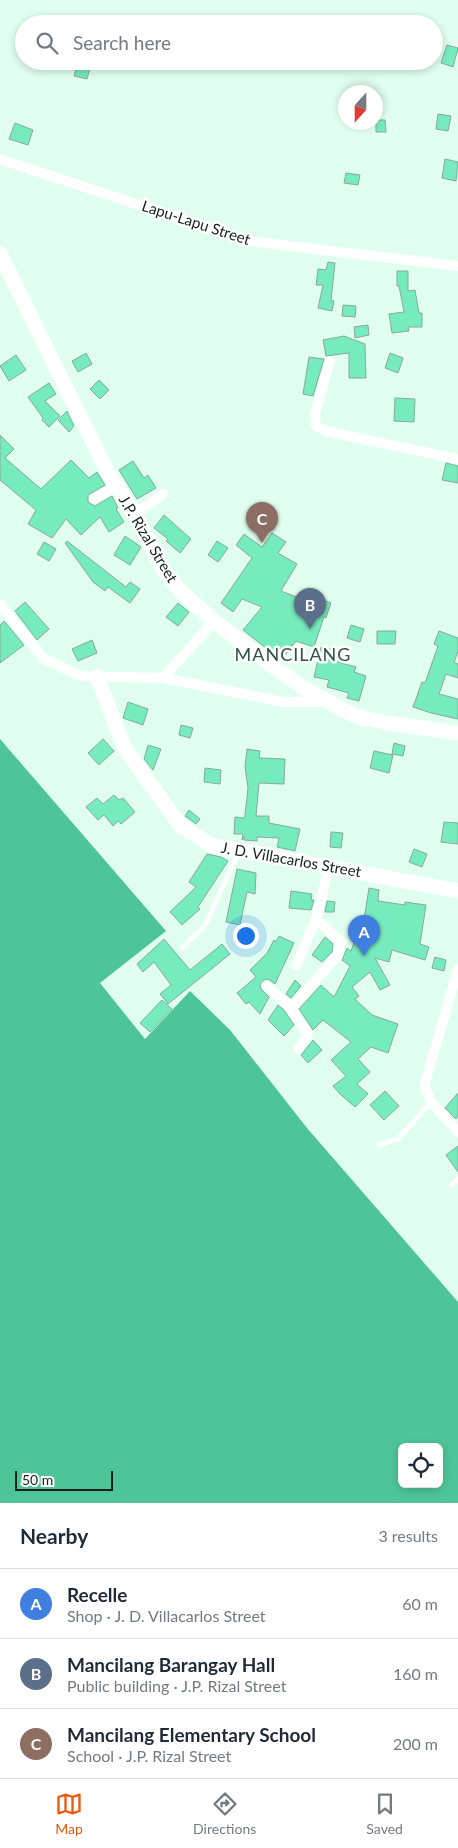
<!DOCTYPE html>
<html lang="en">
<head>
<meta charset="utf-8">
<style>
	:root { --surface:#fff; --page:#f2f2f3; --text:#1f2937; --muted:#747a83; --line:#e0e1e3; --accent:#ea580c }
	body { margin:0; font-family:Lato,sans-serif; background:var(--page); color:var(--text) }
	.controls { position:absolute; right:15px; bottom:15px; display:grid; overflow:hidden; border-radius:8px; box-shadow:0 2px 8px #0003 }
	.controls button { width:45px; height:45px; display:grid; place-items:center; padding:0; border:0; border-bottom:1px solid var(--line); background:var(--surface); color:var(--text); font:25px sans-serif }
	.compass { position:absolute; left:338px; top:85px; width:45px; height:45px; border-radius:50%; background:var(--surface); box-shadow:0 2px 8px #0003; rotate:201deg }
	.scale { position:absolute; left:15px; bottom:12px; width:98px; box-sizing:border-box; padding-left:5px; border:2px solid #13211b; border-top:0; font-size:14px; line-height:18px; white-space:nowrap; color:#13211b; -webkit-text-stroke:4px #fff; paint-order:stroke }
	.you { position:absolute; left:245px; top:935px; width:18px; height:18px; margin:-12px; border:4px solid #fff; border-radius:50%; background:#1a73e8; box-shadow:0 0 0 8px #1a73e833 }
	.badge { display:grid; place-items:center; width:32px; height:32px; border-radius:50%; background:var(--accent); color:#fff; font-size:16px; font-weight:700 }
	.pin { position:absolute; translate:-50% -41px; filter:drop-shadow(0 1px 2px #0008) }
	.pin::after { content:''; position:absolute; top:26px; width:18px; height:15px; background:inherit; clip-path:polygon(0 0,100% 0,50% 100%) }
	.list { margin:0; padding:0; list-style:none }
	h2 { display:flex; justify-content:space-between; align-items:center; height:65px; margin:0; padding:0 20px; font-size:21px }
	h2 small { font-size:16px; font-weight:400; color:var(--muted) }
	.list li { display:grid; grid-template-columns:32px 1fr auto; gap:15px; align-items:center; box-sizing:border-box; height:70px; padding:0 20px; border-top:1px solid var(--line) }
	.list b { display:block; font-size:19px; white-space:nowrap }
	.list p { margin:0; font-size:16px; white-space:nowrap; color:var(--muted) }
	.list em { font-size:16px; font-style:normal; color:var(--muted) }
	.icon { flex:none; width:28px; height:28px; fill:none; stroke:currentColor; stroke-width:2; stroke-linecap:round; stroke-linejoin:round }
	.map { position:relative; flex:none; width:458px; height:1503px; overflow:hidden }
	.search { position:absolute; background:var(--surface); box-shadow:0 2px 8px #0003; left:15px; right:15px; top:15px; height:55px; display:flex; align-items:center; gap:12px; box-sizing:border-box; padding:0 18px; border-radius:28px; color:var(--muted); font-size:19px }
	.sheet { height:275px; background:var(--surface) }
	nav { display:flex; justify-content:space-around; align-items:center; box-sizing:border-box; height:70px; border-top:1px solid var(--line); background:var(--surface); font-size:14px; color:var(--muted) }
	nav a { display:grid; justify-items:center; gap:2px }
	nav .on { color:var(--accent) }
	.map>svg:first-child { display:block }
</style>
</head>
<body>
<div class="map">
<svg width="458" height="1503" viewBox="0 0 458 1503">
	<rect width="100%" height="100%" fill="#e0fff0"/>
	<path fill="#4ec599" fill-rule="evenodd" d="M0 739 166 931 100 983 145 1039 190 991 230 1030 307 1128 458 1302V1503H0ZM402 1447H439V1484H402Z"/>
	<path fill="#76ebbd" stroke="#86aa99" d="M447 45 458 48 453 67 441 63Z
		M78 62 91 65 87 79 74 76Z
		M438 114 451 116 448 131 436 129Z
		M376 120H385L386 132H376Z
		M15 123 33 130 28 145 9 139Z
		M445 159 458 162 456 181 442 178Z
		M346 173 360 175 358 185 344 183Z
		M328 262 335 263 331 300 334 301 332 311 318 308 323 285H316L318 269 326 270Z
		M397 271H408V291L415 290 419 313H422V327H408L409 331 392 333 389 314 404 312 399 286H397Z
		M343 305 356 306 355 317 342 316Z
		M368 325 369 335 355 338 354 327Z
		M344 336 365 344 366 378H349V353L326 356 323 340Z
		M86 353 92 364 78 372 72 361Z
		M390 353 403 358 398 373 385 368Z
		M16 355 26 370 9 381 0 366Z
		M309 357 324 359 313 396 303 394Z
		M99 380 109 390 100 399 90 389Z
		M49 383 56 394 45 401 60 416 49 427 42 420 43 418 28 397Z
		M395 398 415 399 414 422 394 421Z
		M67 411 74 426 69 432 58 420Z
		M0 435 14 449 5 458 41 489 71 460 89 478 97 472 105 485 88 495V502L95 506 112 496 118 508 116 509 124 522 109 532 100 517 81 535 66 519 52 538 28 524 36 510 0 480Z
		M133 461 144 478 148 475 156 488 137 499 119 470Z
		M446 463 458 466V483L442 480Z
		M164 515 191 539 180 553 166 541 168 539 154 528Z
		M272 533 286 542 278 553 297 564 281 591 312 603 314 597 331 603 326 618 324 617 314 647 296 641 281 660 243 630 262 607 242 599 233 612 221 603 252 558 236 545 244 534 262 547Z
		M125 536 141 547 130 565 114 555Z
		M67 541 126 587 130 582 140 589 130 603 108 587 105 591 93 582 65 543Z
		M217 541 228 548 218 562 208 555Z
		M44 542 56 549 49 561 37 554Z
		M25 602 49 629 37 640 15 611Z
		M178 603 189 612 178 626 166 617Z
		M4 621 24 645 0 663V625Z
		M351 625 364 629 360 642 347 638Z
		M377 631H396L395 644H377Z
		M439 631 458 638V651L454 663 458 664V678L446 674 439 694 458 699V719L431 713 413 707 422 682 425 683 438 646 434 644Z
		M92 640 97 653 78 661 72 649Z
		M321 647 334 650 331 660 356 667 354 672 366 676 359 701 347 698 349 693 327 687 329 680 314 677Z
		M128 702 148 709 143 725 123 718Z
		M181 725 193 728 190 738 179 735Z
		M103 739 114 751 99 765 88 753Z
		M394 743 405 746 403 756 392 754Z
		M148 745 161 749 153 770 144 759Z
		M247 749 260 751 259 758 285 759 284 784 259 783 256 816H269V823L300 829 295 851 277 847 279 838 257 837V841L244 840V837L242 840 243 834H234L235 817 244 818 245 815 248 788 245 767Z
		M374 751 393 755 389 773 370 768Z
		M205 768 221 770 220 784 204 782Z
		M114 795 119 800 123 798 135 812 121 824 118 821 113 826 104 815 98 820 86 807 97 798 103 804Z
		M189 810 200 819 196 824 185 816Z
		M444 822 458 823V844L441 842Z
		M331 832 343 833 341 848 330 847Z
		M414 849 427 854 422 867 409 862Z
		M207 854 221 857 228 861 198 907 200 909 182 925 170 912 196 887 189 882Z
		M237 869 256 873 255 894 247 892 240 925 226 922Z
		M369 888 379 890 378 901 405 905V902L426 905 420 944 429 947 425 960 392 950 389 962 375 958 390 985 380 990 370 972 352 987 359 996 355 999 372 1015 398 1024 388 1053 371 1047 358 1059 370 1072 357 1084 368 1094 355 1107 341 1095 333 1086 346 1076 331 1060 351 1042 323 1020 313 1030 299 1009 321 985 334 997 350 966 342 960 347 948 351 951 365 913Z
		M291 891 312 894 311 900H314L311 910 289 908Z
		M327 901 335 902 334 912H325Z
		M279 936 294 943 275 984 268 979 264 980 260 984 261 989 269 997 260 1014 249 1002 246 1004 237 993 256 977 250 970 267 953 274 940 276 942Z
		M325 937 333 944 332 952 322 962 312 955Z
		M164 939 190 970 222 944 230 954 168 1004 160 994 171 985 154 962 143 972 137 964Z
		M435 957 446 960 444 971 432 968Z
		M295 980 301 986 291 998 286 994Z
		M162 1000 172 1009 150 1032 140 1023Z
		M278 1005 284 1010 294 1025 284 1036 268 1020Z
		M313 1040 322 1050 308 1063 301 1055Z
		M385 1091 399 1106 384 1120 370 1105Z
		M458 1093V1116L456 1119 445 1108Z
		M458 1146V1172L446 1155Z"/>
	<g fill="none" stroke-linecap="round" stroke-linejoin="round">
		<path stroke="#fff" stroke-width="5" d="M182 948 206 924 238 853
			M379 1145 398 1139 431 1102
			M452 1185 458 1179"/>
		<path stroke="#fff" stroke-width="10" d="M0 159 248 241 458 266
			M330 361 315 414 316 426 325 431 458 459
			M94 499 116 486
			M135 514 163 494
			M0 604 43 658 80 676 163 678 284 702H326
			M163 678 214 621
			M296 966 316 919 329 867
			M458 969 424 1086 431 1102 458 1132
			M267 986 289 1006 294 1005 338 955 341 942 316 919
			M289 1006 308 1035 298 1049"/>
		<path stroke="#fff" stroke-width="15" d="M0 254 108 473 135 514 164 571 181 592 214 621 274 667 302 687 345 711 362 718 388 723 458 733
			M97 677 125 749 180 825 210 845 458 891"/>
	</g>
	<g text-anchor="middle" stroke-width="5" stroke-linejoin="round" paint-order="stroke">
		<g font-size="15" fill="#13211b" stroke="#fff">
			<text transform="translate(196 223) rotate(18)" y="5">Lapu-Lapu Street</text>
			<text transform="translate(148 539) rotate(59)" y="5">J.P. Rizal Street</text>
			<text transform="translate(291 860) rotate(10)" y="5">J. D. Villacarlos Street</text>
		</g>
		<g font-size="18" letter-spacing="1" fill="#305243" stroke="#fff">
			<text x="293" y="661">MANCILANG</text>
		</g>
	</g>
</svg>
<div class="controls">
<button><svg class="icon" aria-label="locate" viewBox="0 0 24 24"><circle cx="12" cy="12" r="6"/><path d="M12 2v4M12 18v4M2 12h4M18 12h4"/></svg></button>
</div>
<svg class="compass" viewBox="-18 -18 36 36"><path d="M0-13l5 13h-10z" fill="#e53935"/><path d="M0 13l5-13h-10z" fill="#747a83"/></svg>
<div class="scale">50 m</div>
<div class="you"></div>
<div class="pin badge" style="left:364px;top:956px;background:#3f7fe0">A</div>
<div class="pin badge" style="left:310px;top:629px;background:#5c6f8a">B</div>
<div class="pin badge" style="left:262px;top:543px;background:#8d6e63">C</div>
<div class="search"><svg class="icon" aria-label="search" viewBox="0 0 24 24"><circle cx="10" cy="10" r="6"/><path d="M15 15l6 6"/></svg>Search here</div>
</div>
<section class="sheet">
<h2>Nearby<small>3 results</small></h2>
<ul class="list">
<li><span class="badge" style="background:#3f7fe0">A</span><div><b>Recelle</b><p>Shop · J. D. Villacarlos Street</p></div><em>60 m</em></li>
<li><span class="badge" style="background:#5c6f8a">B</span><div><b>Mancilang Barangay Hall</b><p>Public building · J.P. Rizal Street</p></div><em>160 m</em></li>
<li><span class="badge" style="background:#8d6e63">C</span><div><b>Mancilang Elementary School</b><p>School · J.P. Rizal Street</p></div><em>200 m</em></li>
</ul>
</section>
<nav>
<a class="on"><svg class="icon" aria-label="map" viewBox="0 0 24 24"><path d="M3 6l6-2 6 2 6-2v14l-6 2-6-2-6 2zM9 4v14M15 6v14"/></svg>Map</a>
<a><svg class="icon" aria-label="directions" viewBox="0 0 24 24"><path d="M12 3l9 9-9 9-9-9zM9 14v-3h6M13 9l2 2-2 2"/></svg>Directions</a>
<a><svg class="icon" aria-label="saved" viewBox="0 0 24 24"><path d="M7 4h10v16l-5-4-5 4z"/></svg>Saved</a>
</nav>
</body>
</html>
